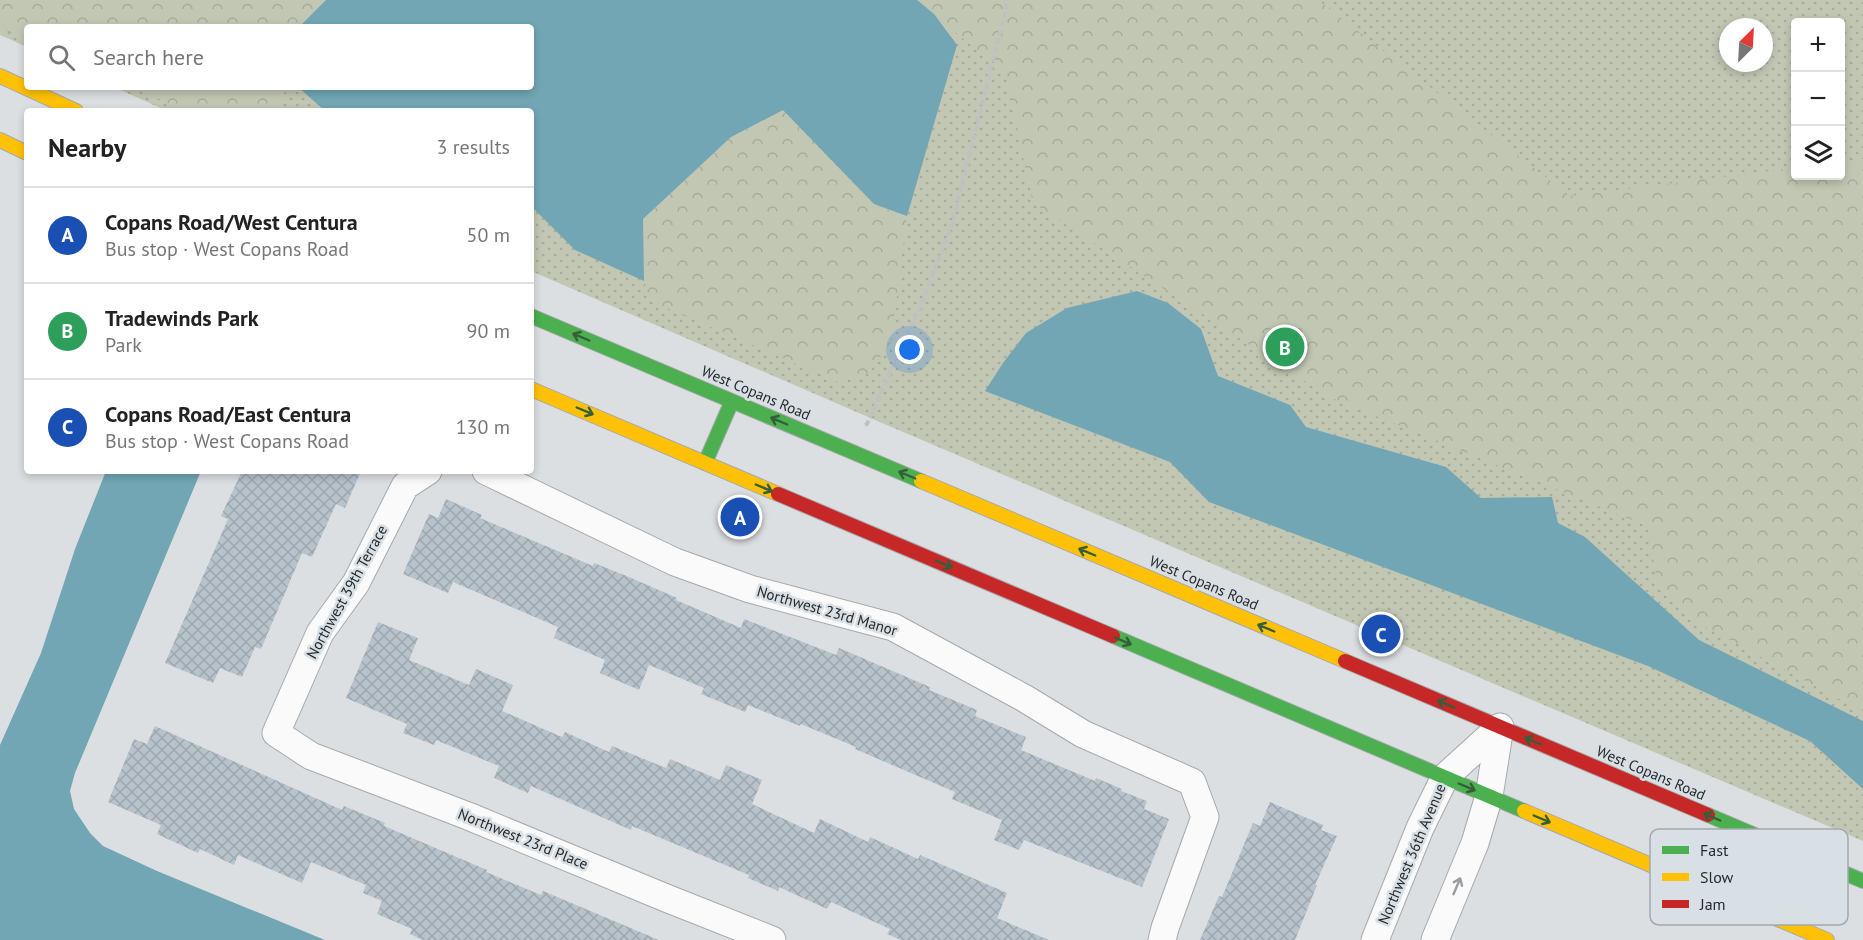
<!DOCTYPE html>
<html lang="en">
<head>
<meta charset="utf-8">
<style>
	:root { --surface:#fff; --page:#f6f6f6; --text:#222; --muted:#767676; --line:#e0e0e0; --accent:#1a73e8 }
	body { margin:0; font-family:"PT Sans",sans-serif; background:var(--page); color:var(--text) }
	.controls { position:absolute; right:18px; top:18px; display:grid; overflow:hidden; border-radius:6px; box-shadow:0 3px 9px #0003 }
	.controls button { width:54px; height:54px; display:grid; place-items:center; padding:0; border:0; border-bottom:2px solid var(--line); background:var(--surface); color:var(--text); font:30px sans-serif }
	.compass { position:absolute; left:1719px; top:18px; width:54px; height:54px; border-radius:50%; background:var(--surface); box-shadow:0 3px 9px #0003; rotate:24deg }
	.you { position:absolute; left:910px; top:350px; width:21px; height:21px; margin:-15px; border:4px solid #fff; border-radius:50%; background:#1a73e8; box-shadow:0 0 0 9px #1a73e833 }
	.badge { display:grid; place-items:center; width:39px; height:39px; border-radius:50%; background:var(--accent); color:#fff; font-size:20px; font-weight:700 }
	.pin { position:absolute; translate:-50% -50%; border:3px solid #fff; box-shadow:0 2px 6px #0006 }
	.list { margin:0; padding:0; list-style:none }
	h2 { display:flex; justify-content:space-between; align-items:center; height:78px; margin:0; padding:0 24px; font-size:26px }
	h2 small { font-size:20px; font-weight:400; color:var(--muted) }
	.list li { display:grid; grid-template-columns:39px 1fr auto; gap:18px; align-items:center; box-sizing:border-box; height:96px; padding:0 24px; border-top:2px solid var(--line) }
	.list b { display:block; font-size:22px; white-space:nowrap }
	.list p { margin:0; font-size:20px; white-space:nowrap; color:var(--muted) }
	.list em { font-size:20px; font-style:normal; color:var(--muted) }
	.icon { flex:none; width:33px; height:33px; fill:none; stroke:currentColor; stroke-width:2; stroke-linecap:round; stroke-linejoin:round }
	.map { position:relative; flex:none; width:1863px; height:940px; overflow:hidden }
	.search { position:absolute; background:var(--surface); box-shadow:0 3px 9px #0003; left:24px; top:24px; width:510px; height:66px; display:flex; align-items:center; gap:15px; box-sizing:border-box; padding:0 21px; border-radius:6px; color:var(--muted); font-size:22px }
	.panel { position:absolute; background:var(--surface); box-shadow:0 3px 9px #0003; left:24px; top:108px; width:510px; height:366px; border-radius:6px }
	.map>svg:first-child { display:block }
</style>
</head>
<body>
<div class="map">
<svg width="1863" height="940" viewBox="0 0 1863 940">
	<defs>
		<pattern id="grass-dots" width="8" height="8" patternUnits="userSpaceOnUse" patternTransform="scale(1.5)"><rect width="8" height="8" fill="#c2c7b4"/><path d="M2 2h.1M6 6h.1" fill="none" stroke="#a7ab9b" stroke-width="1.8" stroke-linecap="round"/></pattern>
		<pattern id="forest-crowns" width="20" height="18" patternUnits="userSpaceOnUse" patternTransform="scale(1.5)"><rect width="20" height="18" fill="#c2c7b4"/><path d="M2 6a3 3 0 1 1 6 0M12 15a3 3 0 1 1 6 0" fill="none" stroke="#a7ab9b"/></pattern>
		<pattern id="building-cross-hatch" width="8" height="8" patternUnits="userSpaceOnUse" patternTransform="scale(1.5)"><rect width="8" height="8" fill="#b7c2cb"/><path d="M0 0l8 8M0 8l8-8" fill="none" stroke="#9da7ae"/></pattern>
	</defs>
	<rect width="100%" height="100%" fill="#dcdfe2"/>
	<path fill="url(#grass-dots)" fill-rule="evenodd" d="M0 0H1863V841L882 423 531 271V111H167L114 87H531V27H27V47L0 35ZM1796 22H1840V176H1796ZM1728 27H1764V63H1728Z"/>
	<path fill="url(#forest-crowns)" d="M0 0H331L317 27H27V40L0 28Z
		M917 0H1318L1570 196 1795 168 1796 176H1840L1841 162 1863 159V712L1702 625 1657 580 1647 526 1329 397 1033 203 1005 74Z
		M132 87H287L275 111H186Z
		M783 110 873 204 907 216 891 342 868 374 838 382 650 301 644 281 643 219 731 137Z"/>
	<path fill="#72a6b4" d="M326 0H917L934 14 957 45 907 216 874 204 783 110 731 137 643 219 644 281 575 250 531 206V111H325L298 87H531V27H299Z
		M1137 291 1168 303 1201 329 1218 376 1290 405 1306 427 1446 467 1481 498 1552 497 1558 523 1585 537 1699 640 1863 721V789L1810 741 1648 666 1209 502 1170 462 985 391 1003 363 1026 333 1067 308Z
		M106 471H201L75 773 70 791 74 809 90 833 103 846 157 871 325 940H0V745L41 653 75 549Z"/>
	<path fill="url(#building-cross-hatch)" d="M242 471H361L345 508 336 504 312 557 302 553 261 649 255 647 242 677 220 668 213 683 165 663 228 519 221 516Z
		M446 499 482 515 480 518 593 566 594 563 629 577 677 598 676 600 741 628 744 619 836 655 839 648 930 687 929 690 977 710 975 716 1026 737 1021 750 1095 781 1096 778 1122 789 1121 791 1147 801 1144 809 1169 819 1142 887 1024 840 1019 850 994 840 1002 820 952 799 955 792 855 749 856 747 801 724 800 726 748 705 745 712 701 694 704 688 649 665 639 690 600 673 605 660 554 638 558 627 453 582 448 593 403 574 429 514 438 518Z
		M378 622 418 638 409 660 469 685 476 669 513 685 502 711 562 737 565 732 609 752 612 746 666 768 670 759 720 780 726 765 762 780 752 804 814 833 820 819 868 842 870 837 918 859 920 855 1007 893 997 918 1049 940H901L887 934 890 929 831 902 827 909 779 887 778 891 748 878 749 875 632 826 631 830 531 786 528 793 494 778 499 766 436 740 434 745 403 733 407 724 346 698Z
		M155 726 342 810 344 806 385 823 384 826 487 870 486 872 541 895 543 891 659 940H423L410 934 412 929 377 914 382 901 363 893 366 885 311 862 302 883 238 855 234 865 200 849 198 853 157 834 161 825 108 802 134 739 147 744Z
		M1270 802 1323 825 1321 830 1337 836 1315 885H1317L1295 940H1200L1219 896 1222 897 1253 823 1260 826Z"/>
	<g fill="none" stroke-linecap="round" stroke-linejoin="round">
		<g stroke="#a6a9ac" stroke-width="29">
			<path id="street" d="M428 471 405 486 356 583 320 633 276 733 311 756 468 816 666 898 772 940
				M486 471 675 562 750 589 893 627 1024 698 1083 734 1192 782 1205 817 1165 928 1162 940
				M1375 940 1420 828 1445 777 1500 727
				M1435 940 1475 843 1489 796 1500 727"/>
		</g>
		<g stroke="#a6a9ac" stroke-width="16">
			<path id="fast" d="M531 316 921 481
				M705 463 732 401
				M1113 636 1524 811
				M1708 815 1863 881"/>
		</g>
		<g stroke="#a6a9ac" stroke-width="16">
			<path id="slow" d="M0 76 76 111
				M0 140 27 153
				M531 389 778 494
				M921 481 1345 661
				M1524 811 1827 940"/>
		</g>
		<g stroke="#a6a9ac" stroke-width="16">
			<path id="jam" d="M778 494 1113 636
				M1345 661 1708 815"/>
		</g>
		<path stroke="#bec0c1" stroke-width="4" stroke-dasharray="6 3" stroke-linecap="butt" d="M865 425 867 424 922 303 953 221 1008 0
			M1400 640 1406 626"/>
		<use href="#street" stroke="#fafafb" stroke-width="27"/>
		<use href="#fast" stroke="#4caf50" stroke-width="14"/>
		<use href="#slow" stroke="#ffc107" stroke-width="14"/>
		<use href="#jam" stroke="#c62828" stroke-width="14"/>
	</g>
	<defs><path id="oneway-shaft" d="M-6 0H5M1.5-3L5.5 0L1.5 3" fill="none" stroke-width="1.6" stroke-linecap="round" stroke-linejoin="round" transform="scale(1.5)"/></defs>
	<g stroke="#355f3a">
		<use href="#oneway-shaft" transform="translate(581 337) rotate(-157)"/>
		<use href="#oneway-shaft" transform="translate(585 411) rotate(23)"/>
		<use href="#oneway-shaft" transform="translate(779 421) rotate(-157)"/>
		<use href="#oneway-shaft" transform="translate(907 475) rotate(-157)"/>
		<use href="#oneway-shaft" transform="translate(764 488) rotate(23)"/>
		<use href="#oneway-shaft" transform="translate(1087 552) rotate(-157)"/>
		<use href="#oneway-shaft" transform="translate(944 564) rotate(23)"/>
		<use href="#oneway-shaft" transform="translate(1266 628) rotate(-157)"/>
		<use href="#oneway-shaft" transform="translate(1123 641) rotate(23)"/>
		<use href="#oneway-shaft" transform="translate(1446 704) rotate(-157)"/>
		<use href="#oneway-shaft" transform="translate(1533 741) rotate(-157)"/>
		<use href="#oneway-shaft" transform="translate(1467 787) rotate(23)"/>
		<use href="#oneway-shaft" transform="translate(1712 817) rotate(-157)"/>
		<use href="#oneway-shaft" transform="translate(1542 819) rotate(23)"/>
	</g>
	<use stroke="#9b9c9d" href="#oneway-shaft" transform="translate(1457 886) rotate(-67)"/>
	<g text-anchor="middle" stroke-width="5" stroke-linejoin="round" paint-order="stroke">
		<g font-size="15" fill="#26292b" stroke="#d8e0e6">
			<text transform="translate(756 393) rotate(23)" y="5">West Copans Road</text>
			<text transform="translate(1204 583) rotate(23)" y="5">West Copans Road</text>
			<text transform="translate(347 592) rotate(-61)" y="5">Northwest 39th Terrace</text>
			<text transform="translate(827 611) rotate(16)" y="5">Northwest 23rd Manor</text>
			<text transform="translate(1651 773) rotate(23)" y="5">West Copans Road</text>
			<text transform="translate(523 839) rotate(22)" y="5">Northwest 23rd Place</text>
			<text transform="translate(1412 854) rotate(-67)" y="5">Northwest 36th Avenue</text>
		</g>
	</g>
	<rect x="1650" y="829" width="198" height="96" rx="9" fill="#d8e0e6" stroke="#a3a9ae" stroke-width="1.5"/>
	<rect x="1662" y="846" width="27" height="8" fill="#4caf50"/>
	<rect x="1662" y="873" width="27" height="8" fill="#ffc107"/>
	<rect x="1662" y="900" width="27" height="8" fill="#c62828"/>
	<g font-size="16" fill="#26292b">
		<text x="1700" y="856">Fast</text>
		<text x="1700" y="883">Slow</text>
		<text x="1700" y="910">Jam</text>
	</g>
</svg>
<div class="controls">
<button>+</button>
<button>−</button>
<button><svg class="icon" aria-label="layers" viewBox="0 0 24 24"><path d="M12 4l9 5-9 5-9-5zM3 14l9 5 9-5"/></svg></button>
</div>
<svg class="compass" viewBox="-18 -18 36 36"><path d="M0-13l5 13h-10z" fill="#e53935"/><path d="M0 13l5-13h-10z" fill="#767676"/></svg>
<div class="you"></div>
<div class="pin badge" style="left:740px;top:517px;background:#1a4fb4">A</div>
<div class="pin badge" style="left:1285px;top:347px;background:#2e9e5b">B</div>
<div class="pin badge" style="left:1381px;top:634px;background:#1a4fb4">C</div>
<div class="search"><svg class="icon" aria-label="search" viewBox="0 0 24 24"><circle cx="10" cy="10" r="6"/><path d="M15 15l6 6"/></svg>Search here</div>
<section class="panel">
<h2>Nearby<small>3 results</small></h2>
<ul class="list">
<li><span class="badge" style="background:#1a4fb4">A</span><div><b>Copans Road/West Centura</b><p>Bus stop · West Copans Road</p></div><em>50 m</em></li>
<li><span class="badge" style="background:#2e9e5b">B</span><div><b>Tradewinds Park</b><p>Park</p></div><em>90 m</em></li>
<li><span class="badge" style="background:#1a4fb4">C</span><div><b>Copans Road/East Centura</b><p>Bus stop · West Copans Road</p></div><em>130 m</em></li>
</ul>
</section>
</div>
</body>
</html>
